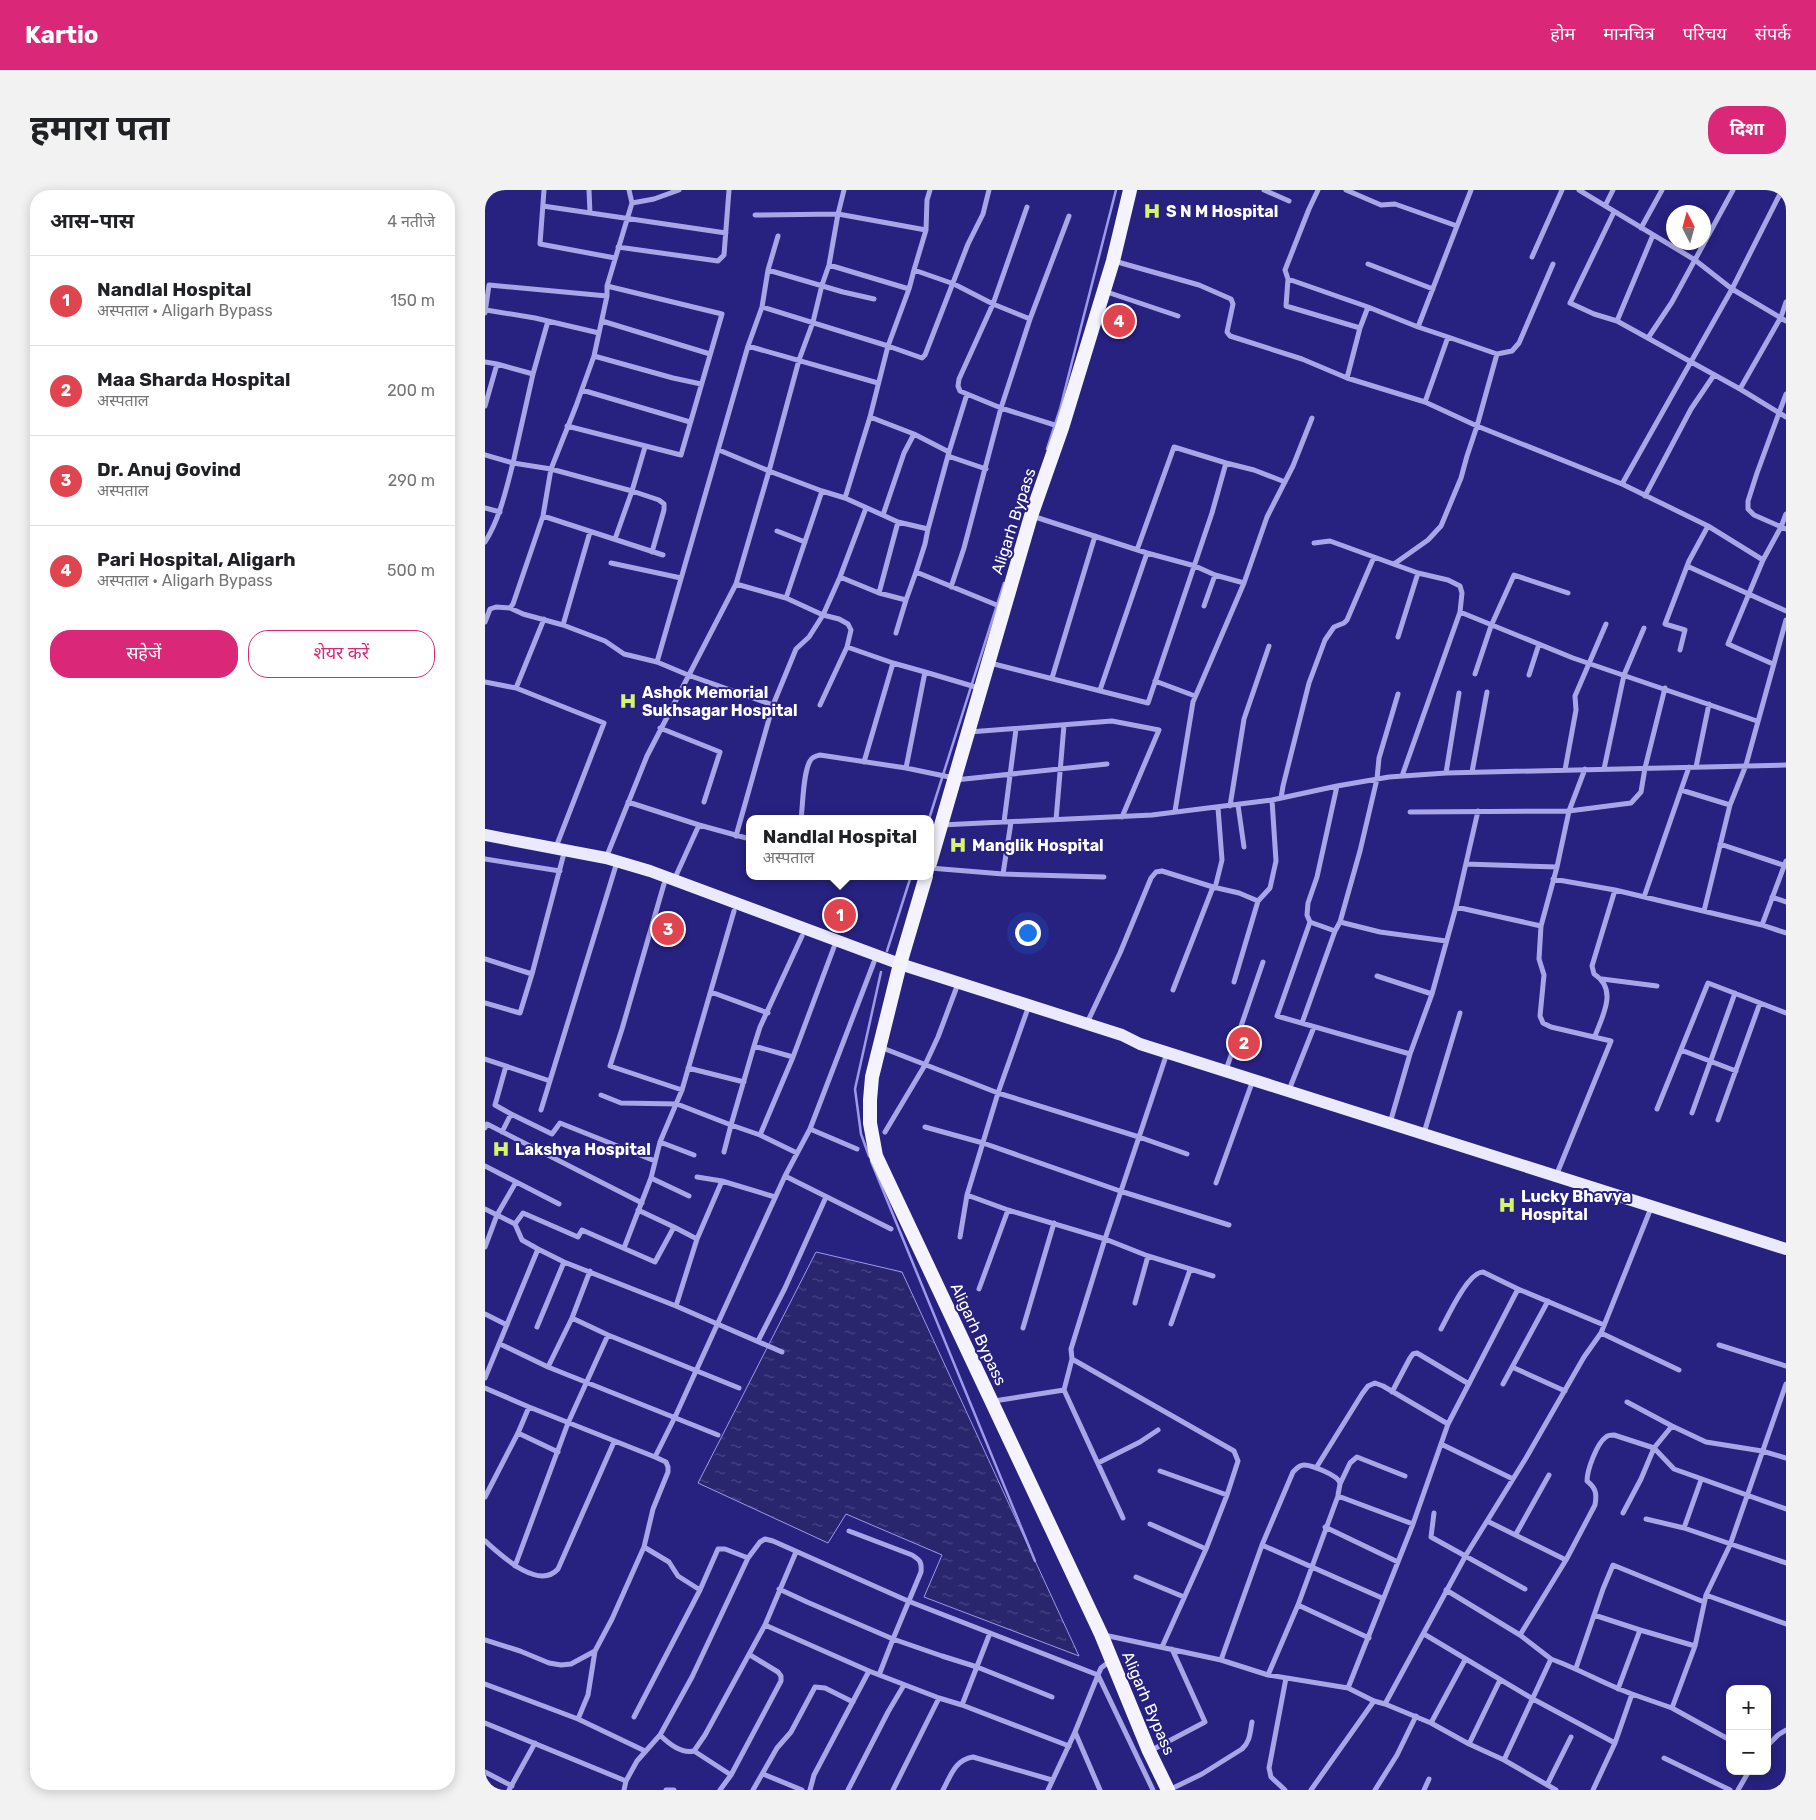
<!DOCTYPE html>
<html lang="hi">
<head>
<meta charset="utf-8">
<style>
	:root { --surface:#fff; --page:#f2f2f2; --text:#202124; --muted:#757577; --line:#e0e0e0; --accent:#db2777 }
	body { margin:0; font-family:Rubik,"Noto Sans Devanagari",sans-serif; background:var(--page); color:var(--text) }
	.controls { position:absolute; right:15px; bottom:15px; display:grid; overflow:hidden; border-radius:10px; box-shadow:0 2px 12px #0003 }
	.controls button { width:45px; height:45px; display:grid; place-items:center; padding:0; border:0; border-bottom:1px solid var(--line); background:var(--surface); color:var(--text); font:25px sans-serif }
	.compass { position:absolute; left:1181px; top:15px; width:45px; height:45px; border-radius:50%; background:var(--surface); box-shadow:0 2px 12px #0003; rotate:354deg }
	.you { position:absolute; left:542px; top:742px; width:18px; height:18px; margin:-12px; border:4px solid #fff; border-radius:50%; background:#1a73e8; box-shadow:0 0 0 8px #1a73e833 }
	.badge { display:grid; place-items:center; width:32px; height:32px; border-radius:50%; background:var(--accent); color:#fff; font-size:16px; font-weight:700 }
	.pin { position:absolute; translate:-50% -50%; border:2px solid #fff; box-shadow:0 1px 5px #0006 }
	.popup { position:absolute; left:261px; top:625px; width:188px; height:65px; box-sizing:border-box; display:grid; place-content:center; border-radius:10px; background:var(--surface); filter:drop-shadow(0 1px 4px #0005); font-size:16px; white-space:nowrap; color:var(--muted) }
	.popup b { font-size:19px; color:var(--text) }
	.popup::after { content:''; position:absolute; left:50%; top:100%; margin-left:-10px; border:10px solid transparent; border-top-color:var(--surface) }
	.list { margin:0; padding:0; list-style:none }
	h2 { display:flex; justify-content:space-between; align-items:center; height:65px; margin:0; padding:0 20px; font-size:21px }
	h2 small { font-size:16px; font-weight:400; color:var(--muted) }
	.list li { display:grid; grid-template-columns:32px 1fr auto; gap:15px; align-items:center; box-sizing:border-box; height:90px; padding:0 20px; border-top:1px solid var(--line) }
	.list b { display:block; font-size:19px; white-space:nowrap }
	.list p { margin:0; font-size:16px; white-space:nowrap; color:var(--muted) }
	.list em { font-size:16px; font-style:normal; color:var(--muted) }
	.actions { display:flex; gap:10px; padding:15px 20px }
	.actions a { flex:1; padding:11px 0; border:1px solid var(--accent); border-radius:20px; text-align:center; font-size:18px; color:var(--accent) }
	.actions .main { background:var(--accent); color:#fff }
	.map { position:relative; flex:none; width:1301px; height:1600px; overflow:hidden; border-radius:20px }
	header { display:flex; align-items:center; gap:30px; box-sizing:border-box; height:70px; padding:0 25px; background:var(--accent); color:#fff }
	header strong { font-size:24px }
	nav { display:flex; gap:28px; margin-inline-start:auto; font-size:18px }
	.intro { display:flex; align-items:center; justify-content:space-between; box-sizing:border-box; height:120px; padding:0 30px }
	h1 { margin:0; font-size:35px }
	.button { padding:12px 22px; border-radius:20px; background:var(--accent); color:#fff; font-size:18px; font-weight:700 }
	main { display:flex; gap:30px; padding:0 30px }
	aside { flex:1; background:var(--surface); border-radius:20px; box-shadow:0 2px 12px #0003 }
	.map>svg:first-child { display:block }
</style>
</head>
<body>
<header>
<strong>Kartio</strong>
<nav><a>होम</a><a>मानचित्र</a><a>परिचय</a><a>संपर्क</a></nav>
</header>
<div class="intro"><h1>हमारा पता</h1><a class="button">दिशा</a></div>
<main>
<aside>
<h2>आस-पास<small>4 नतीजे</small></h2>
<ul class="list">
<li><span class="badge" style="background:#e0444e">1</span><div><b>Nandlal Hospital</b><p>अस्पताल · Aligarh Bypass</p></div><em>150 m</em></li>
<li><span class="badge" style="background:#e0444e">2</span><div><b>Maa Sharda Hospital</b><p>अस्पताल</p></div><em>200 m</em></li>
<li><span class="badge" style="background:#e0444e">3</span><div><b>Dr. Anuj Govind</b><p>अस्पताल</p></div><em>290 m</em></li>
<li><span class="badge" style="background:#e0444e">4</span><div><b>Pari Hospital, Aligarh</b><p>अस्पताल · Aligarh Bypass</p></div><em>500 m</em></li>
</ul>
<div class="actions"><a class="main">सहेजें</a><a>शेयर करें</a></div>
</aside>
<div class="map">
<svg width="1301" height="1600" viewBox="0 0 1301 1600">
	<defs>
		<pattern id="water-ripples" width="26" height="14" patternUnits="userSpaceOnUse" patternTransform="scale(1.25)"><rect width="26" height="14" fill="#2a266e"/><path d="M2 4q2-2 4 0t4 0M15 11q2-2 4 0t4 0" fill="none" stroke="#4a4784"/></pattern>
	</defs>
	<rect width="100%" height="100%" fill="#272180"/>
	<path fill="url(#water-ripples)" stroke="#9d9ae9" d="M331 1062 417 1082 594 1466 439 1407 457 1365 361 1324 343 1353 213 1293Z"/>
	<g fill="none" stroke-linecap="round" stroke-linejoin="round">
		<path stroke="#9d9ae9" stroke-width="2.5" d="M562 259 575 219 631 0
			M444 629 519 393
			M402 761 426 686
			M384 966 376 944 370 899 396 782
			M386 971 550 1371"/>
		<path stroke="#a9a6e8" stroke-width="5" d="M59 0 55 54 130 68
			M104 0 105 23
			M779 0 804 11
			M833 0 824 19 800 80 803 89 801 116 875 138 883 117 933 137 963 147
			M861 0 896 15 910 14 972 36 933 137
			M1094 0 1210 70 1247 99 1301 131
			M147 13 169 9 194 0
			M58 16 241 43
			M1120 16 1128 0
			M542 17 508 114 474 189 473 196 475 201 482 204 516 218 576 237
			M1129 22 1085 113 1109 124 1132 131
			M270 25 353 24 441 40
			M972 36 986 0
			M1156 38 1177 0
			M1168 45 1132 131 1255 199
			M133 57 233 71 239 65 244 0
			M1047 67 1077 0
			M629 71 714 95 746 109 748 114 742 142 745 146 817 169 862 188 940 212 992 236 1137 294 1223 336 1278 370
			M883 74 948 99
			M344 75 424 99
			M283 80 293 46
			M429 80 441 40 442 10 445 0
			M803 89 883 117
			M619 101 693 126
			M1301 112 1296 127 1255 199 1301 227
			M277 117 403 156 424 99 429 80 469 94 508 114 545 129
			M1 120 50 128 114 143
			M0 123 4 95 122 106
			M117 131 225 164
			M1163 148 1187 112 1248 0
			M263 156 393 193
			M109 166 188 188 216 194
			M0 172 12 174 48 184
			M862 188 875 138
			M97 200 205 232
			M1301 204 1272 283 1263 311V319L1269 325 1301 339
			M940 212 963 147 1012 164 1027 161 1034 153 1068 74
			M0 216 12 174
			M385 227 429 244 464 262 482 204
			M82 236 196 265 237 124 122 96
			M0 265 28 273 48 184 63 131
			M463 266 501 279
			M741 273 769 280 800 292
			M1137 294 1247 99 1297 0
			M337 301 360 308 413 332 443 339 464 262
			M1160 306 1206 219 1229 185
			M360 308 385 227 403 156 437 168 440 165 483 54 498 24 504 0
			M0 318 15 322
			M398 325 419 263 429 244
			M58 326 178 365
			M547 326 662 363 710 376 730 385 759 393 782 327 808 276 827 228
			M443 339 440 354 431 382 519 418
			M292 341 320 352
			M130 349 147 301 174 310 179 314V320L167 362
			M0 352C15 328 21 300 28 273L66 279 147 301 160 257
			M829 353 845 351 933 383 963 390 975 396 977 403 975 422 917 586
			M126 373 196 388
			M909 374 943 350 956 336 976 288 982 266 992 236 1012 164
			M1202 376 1301 421
			M355 387 394 403 421 410 431 382
			M251 394 301 408 338 425 354 429 363 434 366 440 362 457
			M466 397 479 358 516 218 545 129 584 26
			M394 403 413 332
			M301 408 337 301 284 281 314 170 328 132 337 95 344 75 353 24 359 0
			M719 416 730 385
			M25 418 38 424 78 435 120 451 139 464 172 472
			M975 422 1088 468 1272 531
			M0 432 5 419 11 417 25 418 28 414 58 326 66 279 91 216 109 166 122 106V96L147 13 144 0
			M78 435 105 342
			M411 443 421 410
			M913 447 933 383
			M1195 460 1200 440 1180 434 1204 371 1223 336
			M505 473 663 513 727 323 741 273 689 257 652 360
			M1288 474 1243 454 1278 370 1296 337 1301 324
			M990 484 1006 436 1029 385 1083 403
			M1044 485 1054 454
			M567 488 610 346
			M670 491 710 506
			M0 492 31 498 119 533 71 657
			M31 498 59 429
			M615 500 662 363
			M913 504 894 568 892 589 875 661 855 732 895 742 961 751
			M288 515 311 459 324 447 338 425 355 387 381 318
			M335 515 362 457 408 473
			M175 538 235 562 219 612
			M484 542 627 531 674 540 637 627
			M379 572 408 473 440 482
			M1211 577 1224 514
			M421 578 440 482 494 498
			M1119 579 1139 485 1159 438
			M1080 580 1091 520 1090 506 1121 434
			M987 582 1002 502
			M961 583 974 503
			M470 590 622 574
			M852 596 832 687 823 713 822 725 825 732 792 826 925 864
			M1196 600 1204 577
			M796 608 798 596 824 493 840 450 849 437 859 433 862 430 889 367
			M143 612 214 635
			M753 615 759 657
			M745 616 759 529 784 456
			M690 621 708 512 759 393
			M925 622 1084 621 1146 613 1156 602 1160 578 1180 498
			M316 629C318 614 318 583 325 571 327 567 330 566 335 565L421 578 469 588
			M571 630 579 535
			M519 632 531 539
			M456 635 667 625 787 610 852 596 904 587 961 583 1301 575
			M251 646 288 515 203 485 172 472 263 156 277 117 283 80 358 102 389 109
			M1235 654 1301 676
			M121 668 162 566 251 394 284 281 234 260
			M0 669 75 681
			M981 674 1072 677
			M445 678 518 684 619 687
			M518 684 526 632
			M1068 689 1130 700 1107 776 1109 784C1133 799 1118 825 1110 846
			M189 690 214 635 265 649
			M179 694 137 839 125 876 197 900
			M728 697 754 703 773 711 785 698 791 671 787 610
			M730 698 737 670 733 618
			M1130 700 1277 735 1301 743
			M1159 707 1196 600 1245 615
			M1287 707 1301 712
			M971 717 1056 736
			M1219 721 1245 615 1261 575 1301 430
			M825 732 850 741
			M1277 735 1301 671
			M0 769 47 784
			M892 786 947 804
			M1117 789 1172 796
			M749 792 773 711
			M226 802 283 823
			M0 813 35 823 47 784 78 667
			M602 833 635 763 666 688 671 682 677 681 728 697 688 800
			M817 833 850 741 855 732
			M269 856 275 837 317 746
			M395 857 513 903 654 947 702 964
			M1196 860 1251 881
			M308 867 269 856 246 935 275 945 312 963
			M0 869 65 891
			M21 876 10 915 26 924
			M203 878 259 892
			M741 880 778 772
			M804 900 829 837
			M116 905 136 913 192 914 246 935 239 962
			M1172 919 1223 793 1301 823
			M56 920 132 672
			M1207 923 1250 803
			M1233 930 1275 813
			M905 933 925 864 947 804 971 717 993 621
			M440 937 498 953 635 1001 744 1035
			M0 938 2 934 157 1013
			M325 939 372 959
			M17 942 26 924 67 944 75 933 170 971
			M400 942 440 875 453 847 471 799
			M939 943 975 823
			M275 945 308 867 349 757
			M175 952 209 965
			M0 976 74 1014
			M300 986 406 1039
			M1071 986 1126 851 1066 837 1058 833 1055 826 1059 785 1054 769 1056 736 1072 677 1084 621 1100 579
			M212 987 237 991
			M166 988 204 1006
			M731 993 768 890
			M482 1005 523 1020 620 1049 663 1066 728 1086
			M1166 1018 1116 1143 1194 1180
			M0 1019 30 1034 37 1050 53 1059 79 1072 191 1116 297 1162
			M30 1034 38 1023 93 1047 97 1040 170 1072 189 1037 153 1020
			M189 1037 212 1049
			M475 1047 482 1005 513 903 542 821
			M0 1057 12 1025 31 992
			M139 1058 166 988 175 952 197 900 249 721
			M494 1099 523 1020
			M650 1113 663 1066
			M191 1116 212 1049 237 991 290 1007
			M0 1124 22 1135
			M87 1128 123 1145 254 1198
			M686 1134 705 1080
			M52 1137 79 1072
			M538 1138 569 1033
			M956 1139C963 1126 983 1082 998 1082L1033 1099
			M273 1151 300 1098 341 1007
			M15 1154 63 1177 233 1245
			M1234 1155 1301 1176
			M63 1177 87 1128 105 1081
			M1027 1177 1080 1201
			M0 1188 53 1059
			M1018 1194 1063 1111
			M0 1198 44 1217 170 1267 181 1272 183 1277V1282L168 1319 159 1357 127 1429 110 1461 103 1505 93 1529
			M579 1200 587 1169
			M907 1202 925 1168 928 1164 932 1163 984 1194
			M509 1211 579 1200 638 1328
			M1142 1212 1187 1236 1221 1252 1277 1261 1301 1268
			M33 1243 73 1262
			M956 1254 1028 1289
			M170 1267 190 1227 300 986 325 939 389 772
			M613 1273 655 1252 673 1240
			M831 1278 877 1204 883 1196 890 1193 898 1196 963 1234
			M675 1281 742 1305
			M855 1294 865 1273 872 1267 920 1286
			M853 1306 928 1334
			M0 1307 33 1243 44 1217
			M949 1323 946 1347 1040 1399
			M1138 1323 1156 1289 1169 1258 1189 1279 1301 1319
			M1161 1329 1199 1338 1301 1373
			M1002 1331 1081 1370
			M665 1334 721 1359
			M840 1337 913 1372
			M1199 1338 1216 1290
			M364 1341 427 1365C435 1370 437 1372 436 1382L408 1449 457 1466 492 1477 567 1507
			M1031 1344 1064 1285
			M0 1351C16 1365 53 1401 73 1379L129 1252
			M777 1355 897 1408
			M311 1362 280 1435 384 1481 454 1508 477 1515 584 1556
			M30 1376 83 1233 123 1145
			M651 1387 699 1407
			M294 1399 322 1412 408 1449 394 1485
			M215 1400 233 1359H240L263 1368
			M961 1400 1035 1445
			M1221 1405 1301 1434
			M813 1415 884 1448
			M1109 1425 1155 1440 1133 1499
			M1155 1440 1210 1456
			M939 1444 1048 1509 1130 1553
			M619 1445 736 1470 783 1485 863 1498 889 1511 900 1514 981 1365 1041 1268 1099 1167 1116 1143
			M0 1450 35 1461 64 1473 76 1475 86 1474 110 1461
			M677 1457 721 1359 742 1305 753 1271 749 1261 587 1169 586 1159 620 1049 682 863
			M1066 1469 1035 1445 1081 1370 1110 1315C1112 1304 1111 1298 1102 1291 1102 1280 1112 1253 1121 1247 1123 1245 1126 1245 1129 1245L1169 1258 1187 1236
			M736 1470 777 1355 808 1282C811 1279 814 1275 819 1275 826 1275 853 1285 855 1293 855 1297 853 1302 853 1306L813 1415 783 1485
			M1091 1478 1118 1399 1128 1375 1219 1412
			M0 1494 93 1529 160 1561
			M863 1498 928 1334 963 1234 1033 1099 1119 1135
			M900 1514 946 1533 984 1554 1019 1570 1071 1600
			M477 1515 505 1443
			M1187 1518 1210 1456 1221 1405 1245 1355 1301 1194
			M149 1527 215 1400 193 1386 184 1372 159 1357
			M0 1533 141 1591
			M946 1533 980 1470
			M590 1542 615 1600
			M175 1545C183 1553 197 1564 209 1561L220 1545 280 1435
			M984 1554 1015 1490
			M1282 1556 1293 1545 1301 1540
			M209 1561 246 1585
			M665 1561 720 1532 687 1459
			M1179 1568 1245 1600
			M1019 1570 1066 1469C1094 1479 1119 1494 1147 1504
			M0 1582 27 1596
			M278 1584 317 1600
			M1062 1595 1086 1547
			M24 1600 50 1553
			M139 1600 141 1591 152 1571 175 1545 207 1487 263 1368 275 1352 280 1349 288 1351 423 1411 613 1485 668 1600
			M181 1600H189
			M235 1600 246 1585 296 1491V1486L293 1482 265 1465
			M268 1600 292 1558 306 1542 330 1497 340 1498 368 1512
			M325 1600 329 1585 384 1481
			M363 1600 403 1522 419 1495
			M408 1600 454 1508
			M458 1600C466 1585 470 1570 488 1567L567 1590
			M563 1600 590 1542 613 1485 616 1478 625 1471
			M684 1600 717 1584 757 1559C765 1552 765 1543 767 1532
			M800 1600 786 1587 784 1578 801 1488
			M826 1600 889 1511
			M890 1600 912 1565 931 1526
			M939 1600 944 1589
			M1108 1600 1130 1553 1147 1504 1187 1518 1245 1550
			M1253 1600 1264 1581"/>
		<path stroke="#a9a6e8" stroke-width="9" d="M0 1 3 0"/>
		<path stroke="#ebe9fd" stroke-width="12" d="M0 645 121 668 165 681 415 774 637 845 655 854 1301 1059"/>
		<path stroke="#f5f4fe" stroke-width="14" d="M445 673 546 326 577 238 628 71 645 0
			M441 686 415 774 387 887 385 910V933L391 966 616 1444 664 1561 683 1600"/>
	</g>
	<defs>
		<g id="hospital-bare" transform="scale(1.35)"><path d="M-5-5h3v3.5h4V-5h3V5h-3V1.5h-4V5h-3Z" fill="#d7f568" stroke="#272180" stroke-width="2.5" paint-order="stroke"/></g>
	</defs>
	<g fill-rule="evenodd">
		<use href="#hospital-bare" x="667" y="21"/>
		<use href="#hospital-bare" x="143" y="511"/>
		<use href="#hospital-bare" x="473" y="655"/>
		<use href="#hospital-bare" x="16" y="959"/>
		<use href="#hospital-bare" x="1022" y="1015"/>
	</g>
	<g text-anchor="middle" stroke-width="4" stroke-linejoin="round" paint-order="stroke">
		<g font-size="16" font-weight="bold" fill="#fff" stroke="#272180" text-anchor="start">
			<text x="681" y="27">S N M Hospital</text>
			<text x="157" y="508">Ashok Memorial<tspan x="157" dy="18">Sukhsagar Hospital</tspan></text>
			<text x="487" y="661">Manglik Hospital</text>
			<text x="30" y="965">Lakshya Hospital</text>
			<text x="1036" y="1012">Lucky Bhavya<tspan x="1036" dy="18">Hospital</tspan></text>
		</g>
		<g font-size="16" fill="#fff" stroke="#272180">
			<text transform="translate(528 331) rotate(-72)" y="6">Aligarh Bypass</text>
			<text transform="translate(494 1144) rotate(65)" y="6">Aligarh Bypass</text>
			<text transform="translate(664 1513) rotate(67)" y="6">Aligarh Bypass</text>
		</g>
	</g>
</svg>
<div class="controls">
<button>+</button>
<button>−</button>
</div>
<svg class="compass" viewBox="-18 -18 36 36"><path d="M0-13l5 13h-10z" fill="#e53935"/><path d="M0 13l5-13h-10z" fill="#757577"/></svg>
<div class="you"></div>
<div class="pin badge" style="left:355px;top:725px;background:#e0444e">1</div>
<div class="popup"><b>Nandlal Hospital</b>अस्पताल</div>
<div class="pin badge" style="left:759px;top:853px;background:#e0444e">2</div>
<div class="pin badge" style="left:183px;top:739px;background:#e0444e">3</div>
<div class="pin badge" style="left:634px;top:131px;background:#e0444e">4</div>
</div>
</main>
</body>
</html>
